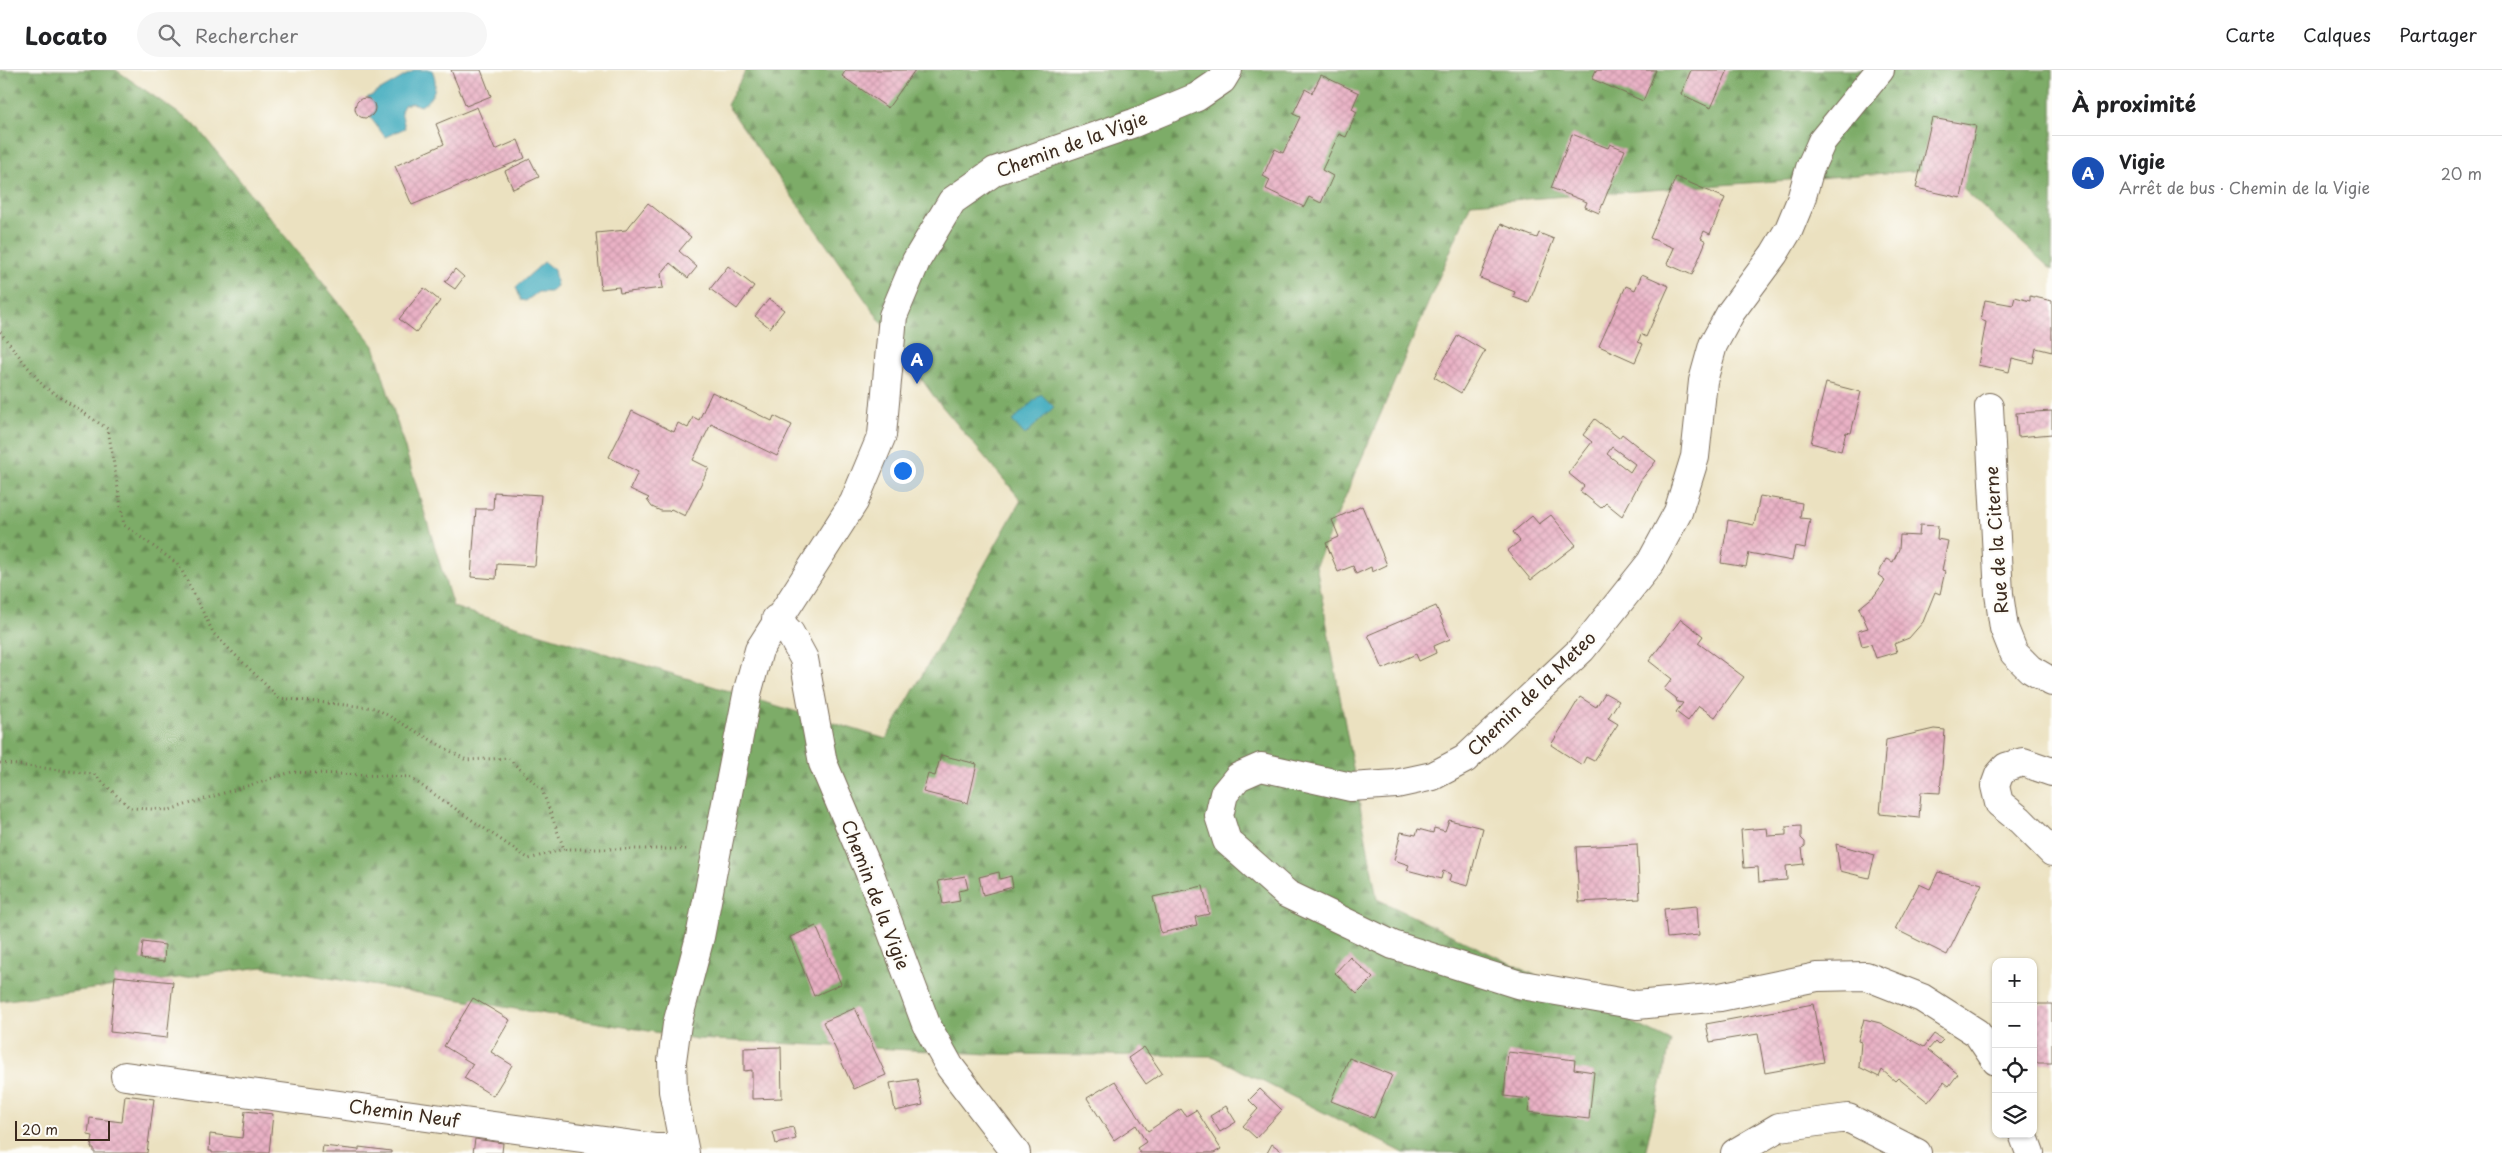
<!DOCTYPE html>
<html lang="fr">
<head>
<meta charset="utf-8">
<style>
	:root { --surface:#fff; --page:#f6f6f6; --text:#202124; --muted:#757577; --line:#e0e0e0; --accent:#c8321e }
	body { margin:0; font-family:"Playpen Sans",sans-serif; background:var(--page); color:var(--text) }
	.controls { position:absolute; right:15px; bottom:15px; display:grid; overflow:hidden; border-radius:10px; box-shadow:0 1px 4px #0004 }
	.controls button { width:45px; height:45px; display:grid; place-items:center; padding:0; border:0; border-bottom:1px solid var(--line); background:var(--surface); color:var(--text); font:25px sans-serif }
	.scale { position:absolute; left:15px; bottom:12px; width:95px; box-sizing:border-box; padding-left:5px; border:2px solid #3b2a1e; border-top:0; font-size:14px; line-height:18px; white-space:nowrap; color:#3b2a1e; -webkit-text-stroke:4px #fdfcf7; paint-order:stroke }
	.you { position:absolute; left:902px; top:400px; width:18px; height:18px; margin:-12px; border:4px solid #fff; border-radius:50%; background:#1a73e8; box-shadow:0 0 0 8px #1a73e833 }
	.badge { display:grid; place-items:center; width:32px; height:32px; border-radius:50%; background:var(--accent); color:#fff; font-size:16px; font-weight:700 }
	.pin { position:absolute; translate:-50% -41px; filter:drop-shadow(0 1px 2px #0008) }
	.pin::after { content:''; position:absolute; top:26px; width:18px; height:15px; background:inherit; clip-path:polygon(0 0,100% 0,50% 100%) }
	.list { margin:0; padding:0; list-style:none }
	h2 { display:flex; justify-content:space-between; align-items:center; height:65px; margin:0; padding:0 20px; font-size:21px }
	h2 small { font-size:16px; font-weight:400; color:var(--muted) }
	.list li { display:grid; grid-template-columns:32px 1fr auto; gap:15px; align-items:center; box-sizing:border-box; height:75px; padding:0 20px; border-top:1px solid var(--line) }
	.list b { display:block; font-size:19px; white-space:nowrap }
	.list p { margin:0; font-size:16px; white-space:nowrap; color:var(--muted) }
	.list em { font-size:16px; font-style:normal; color:var(--muted) }
	.icon { flex:none; width:28px; height:28px; fill:none; stroke:currentColor; stroke-width:2; stroke-linecap:round; stroke-linejoin:round }
	.map { position:relative; flex:none; width:2052px; height:1083px; overflow:hidden }
	header { display:flex; align-items:center; gap:30px; box-sizing:border-box; height:70px; padding:0 25px; background:var(--surface); border-bottom:1px solid var(--line) }
	header strong { font-size:24px }
	nav { display:flex; gap:28px; margin-inline-start:auto; font-size:18px }
	.search { width:350px; height:45px; background:var(--page); display:flex; align-items:center; gap:12px; box-sizing:border-box; padding:0 18px; border-radius:28px; color:var(--muted); font-size:19px }
	main { display:flex }
	aside { flex:1; background:var(--surface) }
	.map>svg:first-child { display:block }
</style>
</head>
<body>
<header>
<strong>Locato</strong>
<div class="search"><svg class="icon" aria-label="search" viewBox="0 0 24 24"><circle cx="10" cy="10" r="6"/><path d="M15 15l6 6"/></svg>Rechercher</div>
<nav><a>Carte</a><a>Calques</a><a>Partager</a></nav>
</header>
<main>
<div class="map">
<svg width="2052" height="1083" viewBox="0 0 2052 1083">
	<defs>
		<pattern id="forest-firs" width="22" height="20" patternUnits="userSpaceOnUse" patternTransform="scale(1.25)"><rect width="22" height="20" fill="#7dac67"/><path d="M5 1l3.5 6h-7zM16 11l3.5 6h-7z" fill="#688c54"/></pattern>
		<pattern id="building-cross-hatch" width="8" height="8" patternUnits="userSpaceOnUse" patternTransform="scale(1.25)"><rect width="8" height="8" fill="#e9b1c5"/><path d="M0 0l8 8M0 8l8-8" fill="none" stroke="#c998a9"/></pattern>
	</defs>
	<rect width="100%" height="100%" fill="#fdfcf7"/>
	<filter id="ink" filterUnits="userSpaceOnUse"><feTurbulence type="fractalNoise" baseFrequency=".02" numOctaves="2"/><feDisplacementMap in="SourceGraphic" scale="10" xChannelSelector="R" yChannelSelector="G"/><feConvolveMatrix kernelMatrix="1 2 1 2 8 2 1 2 1" color-interpolation-filters="sRGB"/></filter>
	<filter id="wash" filterUnits="userSpaceOnUse"><feTurbulence type="fractalNoise" baseFrequency=".0096" numOctaves="4" result="noise"/><feDisplacementMap in="SourceGraphic" scale="20" xChannelSelector="R" yChannelSelector="G"/><feGaussianBlur stdDeviation="1.12" result="paint"/><feColorMatrix in="noise" values="0 0 0 0 0 0 0 0 0 0 0 0 0 0 0 0 0 1.4 0 .05"/><feComposite in="paint" operator="in"/></filter>
	<g filter="url(#wash)">
		<rect width="100%" height="100%" fill="#ebe1c0"/>
		<path fill="url(#forest-firs)" stroke="#5c6b42" d="M0 0H116L194 54 374 276 453 537 886 669 1021 430 935 328 727 35 746 0H2052V200L1941 99 1471 133 1316 495 1377 829 1671 971 1645 1083H1404L1212 986 989 984 697 969 262 897 0 931Z"/>
		<path fill="#3fabbe" stroke="#3d6a6e" d="M415 0H432C439 15 434 28 421 36L411 33 404 35 401 41 405 58 385 67 370 47 375 42V36L367 28Z
			M544 192 554 200 557 216 550 222H538L526 231 521 230 516 217Z
			M1041 324 1054 337 1025 365 1012 351Z"/>
		<g id="blocks">
			<path fill="url(#building-cross-hatch)" fill-rule="evenodd" d="M451 0H481L491 26 466 36Z
				M846 0H915L888 38 842 6Z
				M1596 0H1656L1643 31 1592 9Z
				M1691 0H1728L1711 38 1681 24Z
				M1321 5 1359 23 1352 39 1357 42 1346 67 1339 64 1322 100 1333 106 1321 133 1309 127 1304 137 1266 119 1270 110 1263 106 1275 79 1283 83 1300 47 1293 44 1305 19 1312 23Z
				M355 38a10 10 0 1 1 20 0a10 10 0 1 1-20 0Z
				M477 37 495 80 518 70 525 88 412 135 395 96 444 74 436 54Z
				M1932 48 1976 56 1961 128 1916 118Z
				M1572 64 1608 78 1610 74 1625 80 1599 143 1585 137 1587 132 1551 118Z
				M530 89 539 107 513 119 505 101Z
				M1676 107 1725 128 1710 164 1704 161 1701 168 1706 171 1692 205 1667 194 1674 178 1650 168Z
				M648 133 691 167 679 181 697 197 688 208 670 193 661 204 663 218 620 223 619 217 601 219 596 163 626 160Z
				M1501 154 1537 168 1539 163 1554 169 1529 233 1513 227 1515 222 1480 208Z
				M728 196 754 216 737 239 710 219Z
				M455 199 464 207 455 219 445 212Z
				M1642 204 1669 216 1646 267 1641 264 1638 272 1643 274 1635 292 1599 276 1626 216 1635 220Z
				M424 218 440 231 416 262 399 249Z
				M2030 226 2052 231V282L2036 278 2033 293 2012 288 2009 302 1978 295 1986 252 1981 250 1985 230 2013 235 2015 227 2030 231Z
				M769 229 784 240 770 258 755 246Z
				M1458 265 1485 281 1461 323 1434 307Z
				M1826 313 1861 322 1851 363 1846 362 1841 381 1811 373Z
				M712 322 772 351 774 346 792 355 777 386 711 354 693 390 709 398 685 446 671 439 669 441H661L652 437 647 430 649 428 630 419 638 402 609 387 632 341 674 362 678 353 688 358 693 347 699 350Z
				M2052 341V364L2018 367 2016 343Z
				M1595 349 1619 368 1622 364 1656 391 1641 410 1622 446 1606 433 1601 438 1580 421 1584 416 1568 403 1592 372 1583 365ZM1612 377 1635 394 1630 402 1607 384Z
				M494 422 541 425 535 496 497 494 496 509 471 507 476 439H493Z
				M1760 426 1802 433 1800 448 1810 449 1805 478 1795 476 1792 491 1749 483 1746 497 1721 493 1728 450 1754 455Z
				M1362 436 1387 495 1372 502 1371 497 1356 504 1353 496 1338 502 1326 473 1339 467 1332 450Z
				M1551 445 1576 475 1531 510 1507 481 1520 471 1513 462 1532 446 1539 454Z
				M1920 455 1938 456 1937 469 1948 471 1942 500 1945 501 1940 524 1935 522 1923 552 1909 568 1894 574 1897 582 1876 588 1871 574 1862 576 1858 561 1868 558 1859 538 1874 526 1882 515 1885 510 1878 505 1886 489 1893 492 1899 479 1900 465 1919 466Z
				M1436 536 1450 569 1434 576 1436 583 1419 591 1416 584 1383 599 1368 565Z
				M1681 549 1703 566 1698 573 1744 607 1715 647 1699 636 1688 651 1676 642 1683 633 1677 632 1676 628 1664 619 1672 609 1649 591Z
				M1605 623 1619 631 1608 648 1618 654 1594 691 1586 687 1582 695 1551 675 1580 627 1596 637Z
				M1934 659 1945 660 1940 723 1921 722 1919 748 1880 744 1886 670Z
				M941 685 977 694 968 733 923 722 928 704 935 706Z
				M1449 750 1483 758 1468 816 1449 811 1451 804 1443 801 1441 809 1407 800 1409 795 1394 790 1401 762 1416 765 1418 759 1433 763 1434 758 1445 761Z
				M1801 756V768L1805 772V776L1802 778 1804 794 1786 796 1787 810 1759 812 1758 797 1744 798 1741 760 1767 758 1768 766 1786 765V757Z
				M1637 774 1640 829 1579 832 1576 777Z
				M1836 774 1875 785 1869 808 1840 801Z
				M999 802 1000 809 1011 806 1013 817 983 825 979 807Z
				M1938 802 1982 814 1947 885 1895 859 1919 814 1930 819Z
				M965 806 968 819 958 821 960 831 943 834 938 811Z
				M1203 816 1209 844 1195 847 1197 855 1161 863 1153 827Z
				M1697 836 1699 865 1667 868 1664 839Z
				M816 856 841 914 814 926 790 867Z
				M143 872 165 875 164 892 141 889Z
				M1350 887 1373 908 1357 924 1335 903Z
				M115 906 173 912 167 968 110 962Z
				M473 928 510 950 491 982 512 995 493 1026 464 1008 473 994 444 976Z
				M1813 934 1824 992 1765 1003 1758 964 1710 972 1706 954Z
				M2033 934H2052V993H2036V973H2033Z
				M855 938 886 1005 854 1019 823 952Z
				M1864 949 1880 953 1924 977 1934 964 1943 970 1938 975 1935 972 1928 980 1958 1004 1949 1016 1944 1012 1928 1032 1898 1008 1895 1011 1882 1000 1879 1007 1859 997 1861 972 1858 971Z
				M781 977 782 1028 752 1029V1000L744 1001V978Z
				M1144 977 1162 1003 1146 1014 1128 988Z
				M1508 982 1575 990 1574 999 1594 1002 1589 1049 1528 1042 1530 1029 1504 1026Z
				M1349 988 1392 1005 1374 1048 1331 1031Z
				M917 1009 923 1035 895 1041 890 1013Z
				M1115 1011 1148 1061 1181 1039 1186 1046 1196 1040 1221 1079 1214 1083H1140L1137 1078 1146 1072 1136 1055 1114 1070 1087 1028Z
				M1260 1019 1282 1040 1256 1068 1243 1056 1258 1039 1249 1030Z
				M125 1025 154 1029 147 1083H94V1078H91L93 1066 88 1065 90 1048 122 1052Z
				M1226 1036 1236 1052 1220 1062 1210 1046Z
				M245 1041 273 1044 269 1083H212V1081H209L210 1064 242 1068Z
				M793 1057 796 1069 776 1074 773 1062Z
				M475 1069 503 1073 502 1083H473Z
				M1272 1074 1283 1082 1282 1083H1267Z
				M323 1076 359 1080V1077L391 1081V1083H322Z"/>
		</g>
	</g>
	<g filter="url(#ink)">
		<use href="#blocks" fill-opacity="0" stroke="#796a57" stroke-width="1"/>
		<g fill="none" stroke-linecap="round" stroke-linejoin="round">
			<g stroke="#796a57" stroke-width="30">
				<path id="minor" d="M1880 0 1822 71 1810 98 1801 130 1789 159 1774 184 1731 242 1713 275 1703 311 1695 387 1678 442 1651 492 1582 579 1465 689 1433 706 1396 714 1351 717 1261 697 1238 707 1224 724 1219 746 1227 771 1287 824 1393 875 1517 914 1637 935 1720 927 1817 907 1866 906 1922 928 1977 963 1996 991
					M1989 337 1999 524 2004 558 2014 583 2030 599 2052 612
					M776 549 790 563 804 589 823 693 869 801 926 954 950 997 1016 1083
					M2052 702 2023 692 2006 697 1999 705 1995 716 1999 733 2020 750 2052 782
					M125 1006 656 1078H684
					M2023 1064 2030 1083
					M685 1083 673 1021 672 991 677 954 700 867 748 620 759 580 854 432 882 365 893 246 916 191 952 131 995 101 1134 53 1197 27 1222 10 1228 0
					M1735 1083 1779 1057 1848 1048 1917 1083"/>
			</g>
			<path stroke="#796a57" stroke-width="3" stroke-dasharray="1 4" stroke-linecap="butt" d="M0 262 43 316 108 359 124 455 179 495 214 564 279 628 375 638 466 690 508 688 542 720 564 779H687
				M0 693 94 704 130 738 169 740 292 702 409 707 529 789 564 779"/>
			<use href="#minor" stroke="#fff" stroke-width="28"/>
		</g>
	</g>
	<g text-anchor="middle" stroke-width="4.5" stroke-linejoin="round" paint-order="stroke">
		<g font-size="18" fill="#3b2a1e" stroke="#fdfcf7">
			<text transform="translate(1072 75) rotate(-20)" y="6">Chemin de la Vigie</text>
			<text transform="translate(1997 470) rotate(-94)" y="6">Rue de la Citerne</text>
			<text transform="translate(1532 624) rotate(-44)" y="6">Chemin de la Meteo</text>
			<text transform="translate(875 825) rotate(69)" y="6">Chemin de la Vigie</text>
			<text transform="translate(404 1044) rotate(8)" y="6">Chemin Neuf</text>
		</g>
	</g>
</svg>
<div class="controls">
<button>+</button>
<button>−</button>
<button><svg class="icon" aria-label="locate" viewBox="0 0 24 24"><circle cx="12" cy="12" r="6"/><path d="M12 2v4M12 18v4M2 12h4M18 12h4"/></svg></button>
<button><svg class="icon" aria-label="layers" viewBox="0 0 24 24"><path d="M12 4l9 5-9 5-9-5zM3 14l9 5 9-5"/></svg></button>
</div>
<div class="scale">20 m</div>
<div class="you"></div>
<div class="pin badge" style="left:917px;top:314px;background:#1a4fb4">A</div>
</div>
<aside>
<h2>À proximité<small></small></h2>
<ul class="list">
<li><span class="badge" style="background:#1a4fb4">A</span><div><b>Vigie</b><p>Arrêt de bus · Chemin de la Vigie</p></div><em>20 m</em></li>
</ul>
</aside>
</main>
</body>
</html>
